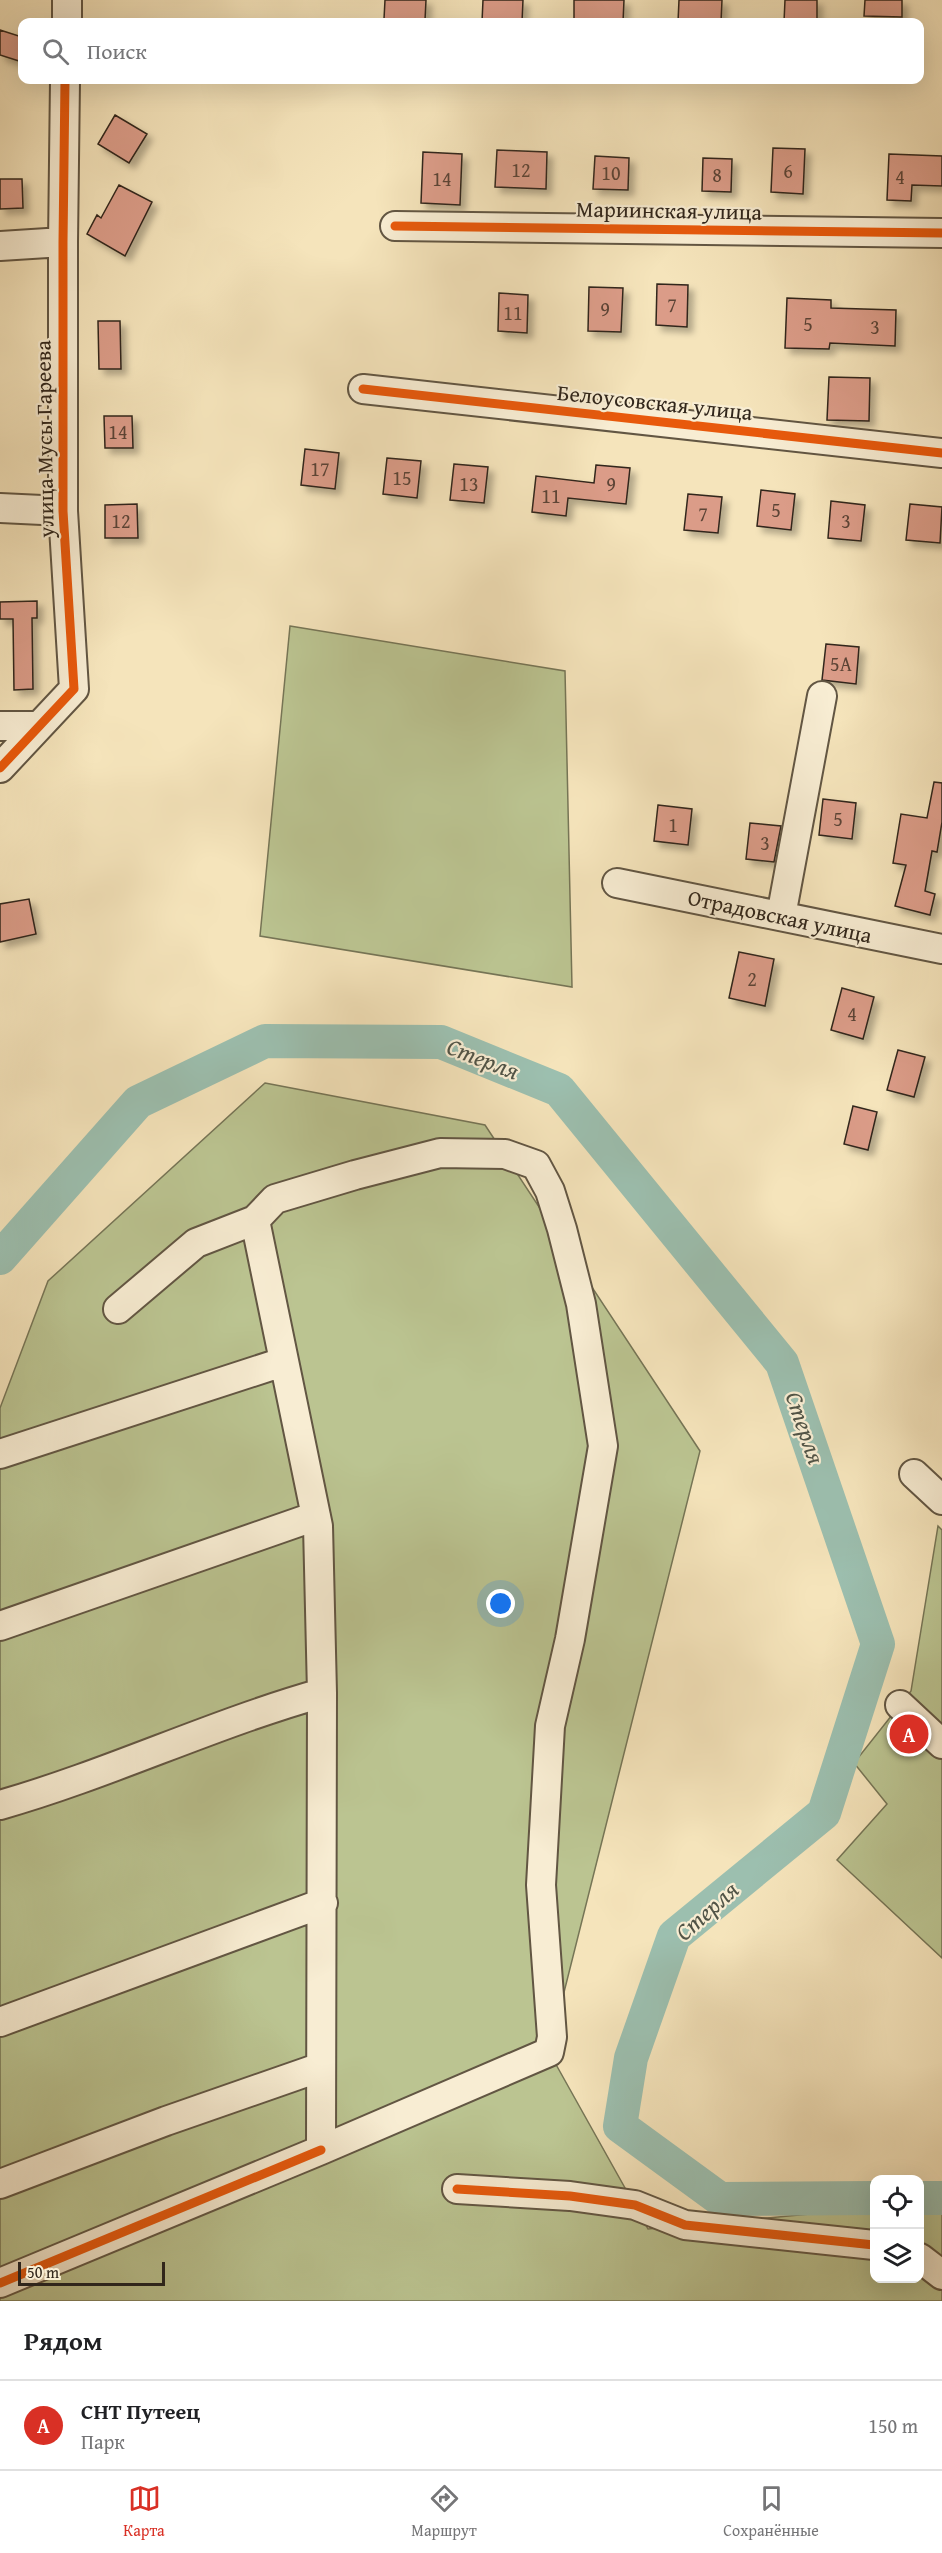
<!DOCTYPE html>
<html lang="ru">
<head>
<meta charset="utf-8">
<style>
	:root { --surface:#fff; --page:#f6f6f6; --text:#202124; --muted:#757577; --line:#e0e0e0; --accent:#d93025 }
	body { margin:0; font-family:"Gentium Book Plus",serif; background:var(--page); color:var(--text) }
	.controls { position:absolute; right:18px; bottom:18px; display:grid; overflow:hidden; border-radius:12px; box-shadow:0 6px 24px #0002 }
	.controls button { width:54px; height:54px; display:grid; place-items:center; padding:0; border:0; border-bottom:2px solid var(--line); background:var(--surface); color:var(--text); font:30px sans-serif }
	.scale { position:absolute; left:18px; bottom:15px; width:147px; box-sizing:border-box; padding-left:6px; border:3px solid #31261b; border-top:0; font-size:16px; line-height:21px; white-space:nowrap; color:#31261b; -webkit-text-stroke:4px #f8edd3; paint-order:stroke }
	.you { position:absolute; left:501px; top:1604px; width:21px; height:21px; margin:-15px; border:4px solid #fff; border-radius:50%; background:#1a73e8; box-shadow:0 0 0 9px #1a73e833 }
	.badge { display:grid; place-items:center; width:39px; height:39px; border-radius:50%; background:var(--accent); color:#fff; font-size:20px; font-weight:700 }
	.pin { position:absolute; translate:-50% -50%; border:3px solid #fff; box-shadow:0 2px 6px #0006 }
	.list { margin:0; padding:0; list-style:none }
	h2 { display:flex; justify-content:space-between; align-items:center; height:78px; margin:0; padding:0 24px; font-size:26px }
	h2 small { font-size:20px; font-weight:400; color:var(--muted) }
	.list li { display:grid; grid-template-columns:39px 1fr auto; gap:18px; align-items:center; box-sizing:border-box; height:90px; padding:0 24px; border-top:2px solid var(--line) }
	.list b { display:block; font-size:22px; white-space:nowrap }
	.list p { margin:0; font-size:20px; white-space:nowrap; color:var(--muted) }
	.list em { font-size:20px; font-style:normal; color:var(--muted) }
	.icon { flex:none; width:33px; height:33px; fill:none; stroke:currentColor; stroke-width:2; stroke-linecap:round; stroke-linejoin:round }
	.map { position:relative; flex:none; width:942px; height:2301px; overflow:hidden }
	.search { position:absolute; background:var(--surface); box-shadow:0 6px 24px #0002; left:18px; right:18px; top:18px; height:66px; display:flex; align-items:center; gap:15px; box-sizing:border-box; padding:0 21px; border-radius:12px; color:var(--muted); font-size:22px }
	.sheet { height:168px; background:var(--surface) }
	nav { display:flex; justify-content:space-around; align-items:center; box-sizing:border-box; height:84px; border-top:2px solid var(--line); background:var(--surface); font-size:16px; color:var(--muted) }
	nav a { display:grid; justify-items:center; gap:3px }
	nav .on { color:var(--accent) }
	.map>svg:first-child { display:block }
</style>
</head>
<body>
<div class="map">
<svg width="942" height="2301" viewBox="0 0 942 2301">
	<defs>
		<filter id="shadow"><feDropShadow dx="5.5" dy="5.5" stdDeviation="3" flood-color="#0004"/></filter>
	</defs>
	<rect width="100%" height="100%" fill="#f5e4bb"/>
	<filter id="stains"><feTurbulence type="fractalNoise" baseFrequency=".00333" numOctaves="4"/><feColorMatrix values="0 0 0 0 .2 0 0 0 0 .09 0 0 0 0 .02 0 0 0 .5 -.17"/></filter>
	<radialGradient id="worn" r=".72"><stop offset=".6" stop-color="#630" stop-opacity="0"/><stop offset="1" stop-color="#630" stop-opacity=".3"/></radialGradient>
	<path fill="#bbc491" stroke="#767556" stroke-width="1.5" d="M290 626 565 671 572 987 260 936Z
		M265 1083 485 1125 700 1451 549 2052 648 2229 874 2208V2278H920V2204L942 2202V2301H0V1408L48 1281Z
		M938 1526 942 1530V1958L837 1860 887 1804 854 1763 911 1691Z"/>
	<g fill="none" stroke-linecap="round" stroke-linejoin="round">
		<path stroke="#9cbfaf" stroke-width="34" d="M0 1258 138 1102 265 1041 441 1042 559 1090 782 1363 878 1644 824 1813 674 1936 631 2058 620 2126 720 2199 874 2198
			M920 2198H942"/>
	</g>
	<path fill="#db9c88" stroke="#31261b" stroke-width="1.5" filter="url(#shadow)" d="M385 0H426L425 20 384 19Z
		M483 0H523L522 22H482Z
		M574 0H624L623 22H574Z
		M679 0H722L721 22H678Z
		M785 0H817V22H784Z
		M865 0H902V17L864 16Z
		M0 30 22 37V51L19 61 0 55Z
		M115 115 147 134 129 163 98 144Z
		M773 148 805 149 803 194 771 192Z
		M497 150 547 152 546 189 495 187Z
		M423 152 462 154 460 205 421 203Z
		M889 154 942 156V186L912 185 911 201 887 200Z
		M595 156 629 158 628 190 593 189Z
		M703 158 732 159 731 192 702 191Z
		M0 179H22L23 208 0 209Z
		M119 185 152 202 125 256 87 234 97 215 101 218Z
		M657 284 688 285 687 327 656 325Z
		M589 287 623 288 621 332 588 331Z
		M499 293 528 295 527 333 498 331Z
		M787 298 831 300V308L896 310 895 346 830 343 829 349 785 348Z
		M98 321H120L121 369H99Z
		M829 377 870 378 869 421 827 420Z
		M104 416H132L133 448H105Z
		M305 449 339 453 335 489 301 485Z
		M387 458 421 461 417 498 383 494Z
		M454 464 488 467 484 503 450 500Z
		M596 465 630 468 626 504 568 498 566 516 532 512 536 476 594 483Z
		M761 490 795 494 791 530 757 526Z
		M688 494 722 497 718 533 684 530Z
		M831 501 865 505 861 541 828 538Z
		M137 504 138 538H105V505Z
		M910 504 942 507 940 543 906 540Z
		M37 601V618H32L33 689 14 690 13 619H0V602Z
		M826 644 859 647 856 684 822 680Z
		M934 782 942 783V822L937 852 932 851 925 891 935 894 930 915 895 906 906 865 893 863 901 814 927 818Z
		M823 799 856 803 852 839 819 835Z
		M658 805 692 809 688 845 654 841Z
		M750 823 781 826 774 862 746 859Z
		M29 899 36 934 0 942V904Z
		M739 952 774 959 765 1006 729 998Z
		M842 988 874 997 863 1039 831 1030Z
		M898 1050 925 1057 914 1097 887 1090Z
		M853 1106 877 1112 868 1150 844 1144Z"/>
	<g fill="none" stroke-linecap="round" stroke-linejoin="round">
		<g stroke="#625643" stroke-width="32">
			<path id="minor" d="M67 22V0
				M395 226 942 233
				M0 246 63 242
				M363 389 942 453
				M0 508 63 511
				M0 726H39
				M0 768 74 689 63 511V242L65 80
				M617 883 942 949
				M781 916 822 696
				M118 1309 196 1243 255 1220 318 1526 322 1693 321 2150
				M0 1454 283 1362
				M914 1474 942 1500
				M0 1626 316 1516
				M900 1705 942 1744
				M0 1805C109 1774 212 1724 322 1693
				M0 2022 323 1903
				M0 2184 166 2121 321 2067
				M457 2189 570 2196 635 2205 685 2225 874 2245
				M920 2258 942 2275
				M0 2283 321 2150 549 2052 552 2037 541 1885 550 1726 570 1639 603 1446 581 1304 562 1229 550 1191 536 1165 505 1154 440 1153 355 1175 275 1199 255 1220"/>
		</g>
		<use href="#minor" stroke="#f8edd3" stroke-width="28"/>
		<g stroke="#f8edd3" stroke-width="13">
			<path id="cycleway" d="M395 226 942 233
				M363 389 942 453
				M0 768 74 689 63 511V242L65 80
				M457 2189 570 2196 635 2205 685 2225 874 2245
				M0 2283 321 2150"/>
		</g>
		<use href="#cycleway" stroke="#e8590c" stroke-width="9"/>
	</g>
	<g text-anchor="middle" stroke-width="4.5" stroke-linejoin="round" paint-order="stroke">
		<g font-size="20" fill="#5c4436">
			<text x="521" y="177">12</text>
			<text x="788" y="178">6</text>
			<text x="611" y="180">10</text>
			<text x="717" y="182">8</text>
			<text x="900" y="184">4</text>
			<text x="442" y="186">14</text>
			<text x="672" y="312">7</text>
			<text x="605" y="316">9</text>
			<text x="513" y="320">11</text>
			<text x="808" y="331">5</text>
			<text x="875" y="334">3</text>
			<text x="118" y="439">14</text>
			<text x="320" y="476">17</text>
			<text x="402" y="485">15</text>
			<text x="469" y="491">13</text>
			<text x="611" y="491">9</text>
			<text x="551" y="503">11</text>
			<text x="776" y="517">5</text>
			<text x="703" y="521">7</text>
			<text x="121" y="528">12</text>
			<text x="846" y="528">3</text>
			<text x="841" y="671">5А</text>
			<text x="838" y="826">5</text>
			<text x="673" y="832">1</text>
			<text x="765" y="850">3</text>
			<text x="752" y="986">2</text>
			<text x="852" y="1021">4</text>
		</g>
		<g font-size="22" fill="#31261b" stroke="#f8edd3">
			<text transform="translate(669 210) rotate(1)" y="8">Мариинская улица</text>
			<text transform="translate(655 402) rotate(6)" y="8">Белоусовская улица</text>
			<text transform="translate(44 439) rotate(-91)" y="8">улица Мусы Гареева</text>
			<text transform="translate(780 916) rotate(12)" y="8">Отрадовская улица</text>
		</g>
		<g font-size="24" font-style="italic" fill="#515447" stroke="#f8edd3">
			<text transform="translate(483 1059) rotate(21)" y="8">Стерля</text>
			<text transform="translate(805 1428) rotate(71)" y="8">Стерля</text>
			<text transform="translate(707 1911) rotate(-42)" y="8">Стерля</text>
		</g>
	</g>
	<rect width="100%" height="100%" filter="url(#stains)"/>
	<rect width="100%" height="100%" fill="url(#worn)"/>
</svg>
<div class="controls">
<button><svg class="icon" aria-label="locate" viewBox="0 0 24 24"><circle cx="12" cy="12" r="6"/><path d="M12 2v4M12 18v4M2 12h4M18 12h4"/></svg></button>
<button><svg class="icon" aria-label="layers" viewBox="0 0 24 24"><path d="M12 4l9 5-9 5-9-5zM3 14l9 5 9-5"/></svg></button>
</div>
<div class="scale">50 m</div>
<div class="you"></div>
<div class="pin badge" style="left:909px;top:1734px">A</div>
<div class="search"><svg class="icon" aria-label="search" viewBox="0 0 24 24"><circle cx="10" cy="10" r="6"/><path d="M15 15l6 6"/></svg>Поиск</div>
</div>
<section class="sheet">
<h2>Рядом<small></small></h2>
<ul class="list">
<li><span class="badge">A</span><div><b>СНТ Путеец</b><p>Парк</p></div><em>150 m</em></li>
</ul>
</section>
<nav>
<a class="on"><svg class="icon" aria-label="map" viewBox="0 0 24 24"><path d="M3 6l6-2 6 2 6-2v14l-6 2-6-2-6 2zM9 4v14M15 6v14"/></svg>Карта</a>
<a><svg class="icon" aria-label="directions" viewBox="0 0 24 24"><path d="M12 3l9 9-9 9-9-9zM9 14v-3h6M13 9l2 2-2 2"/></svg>Маршрут</a>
<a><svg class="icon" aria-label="saved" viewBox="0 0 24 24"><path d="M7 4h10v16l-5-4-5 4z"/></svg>Сохранённые</a>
</nav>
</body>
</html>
